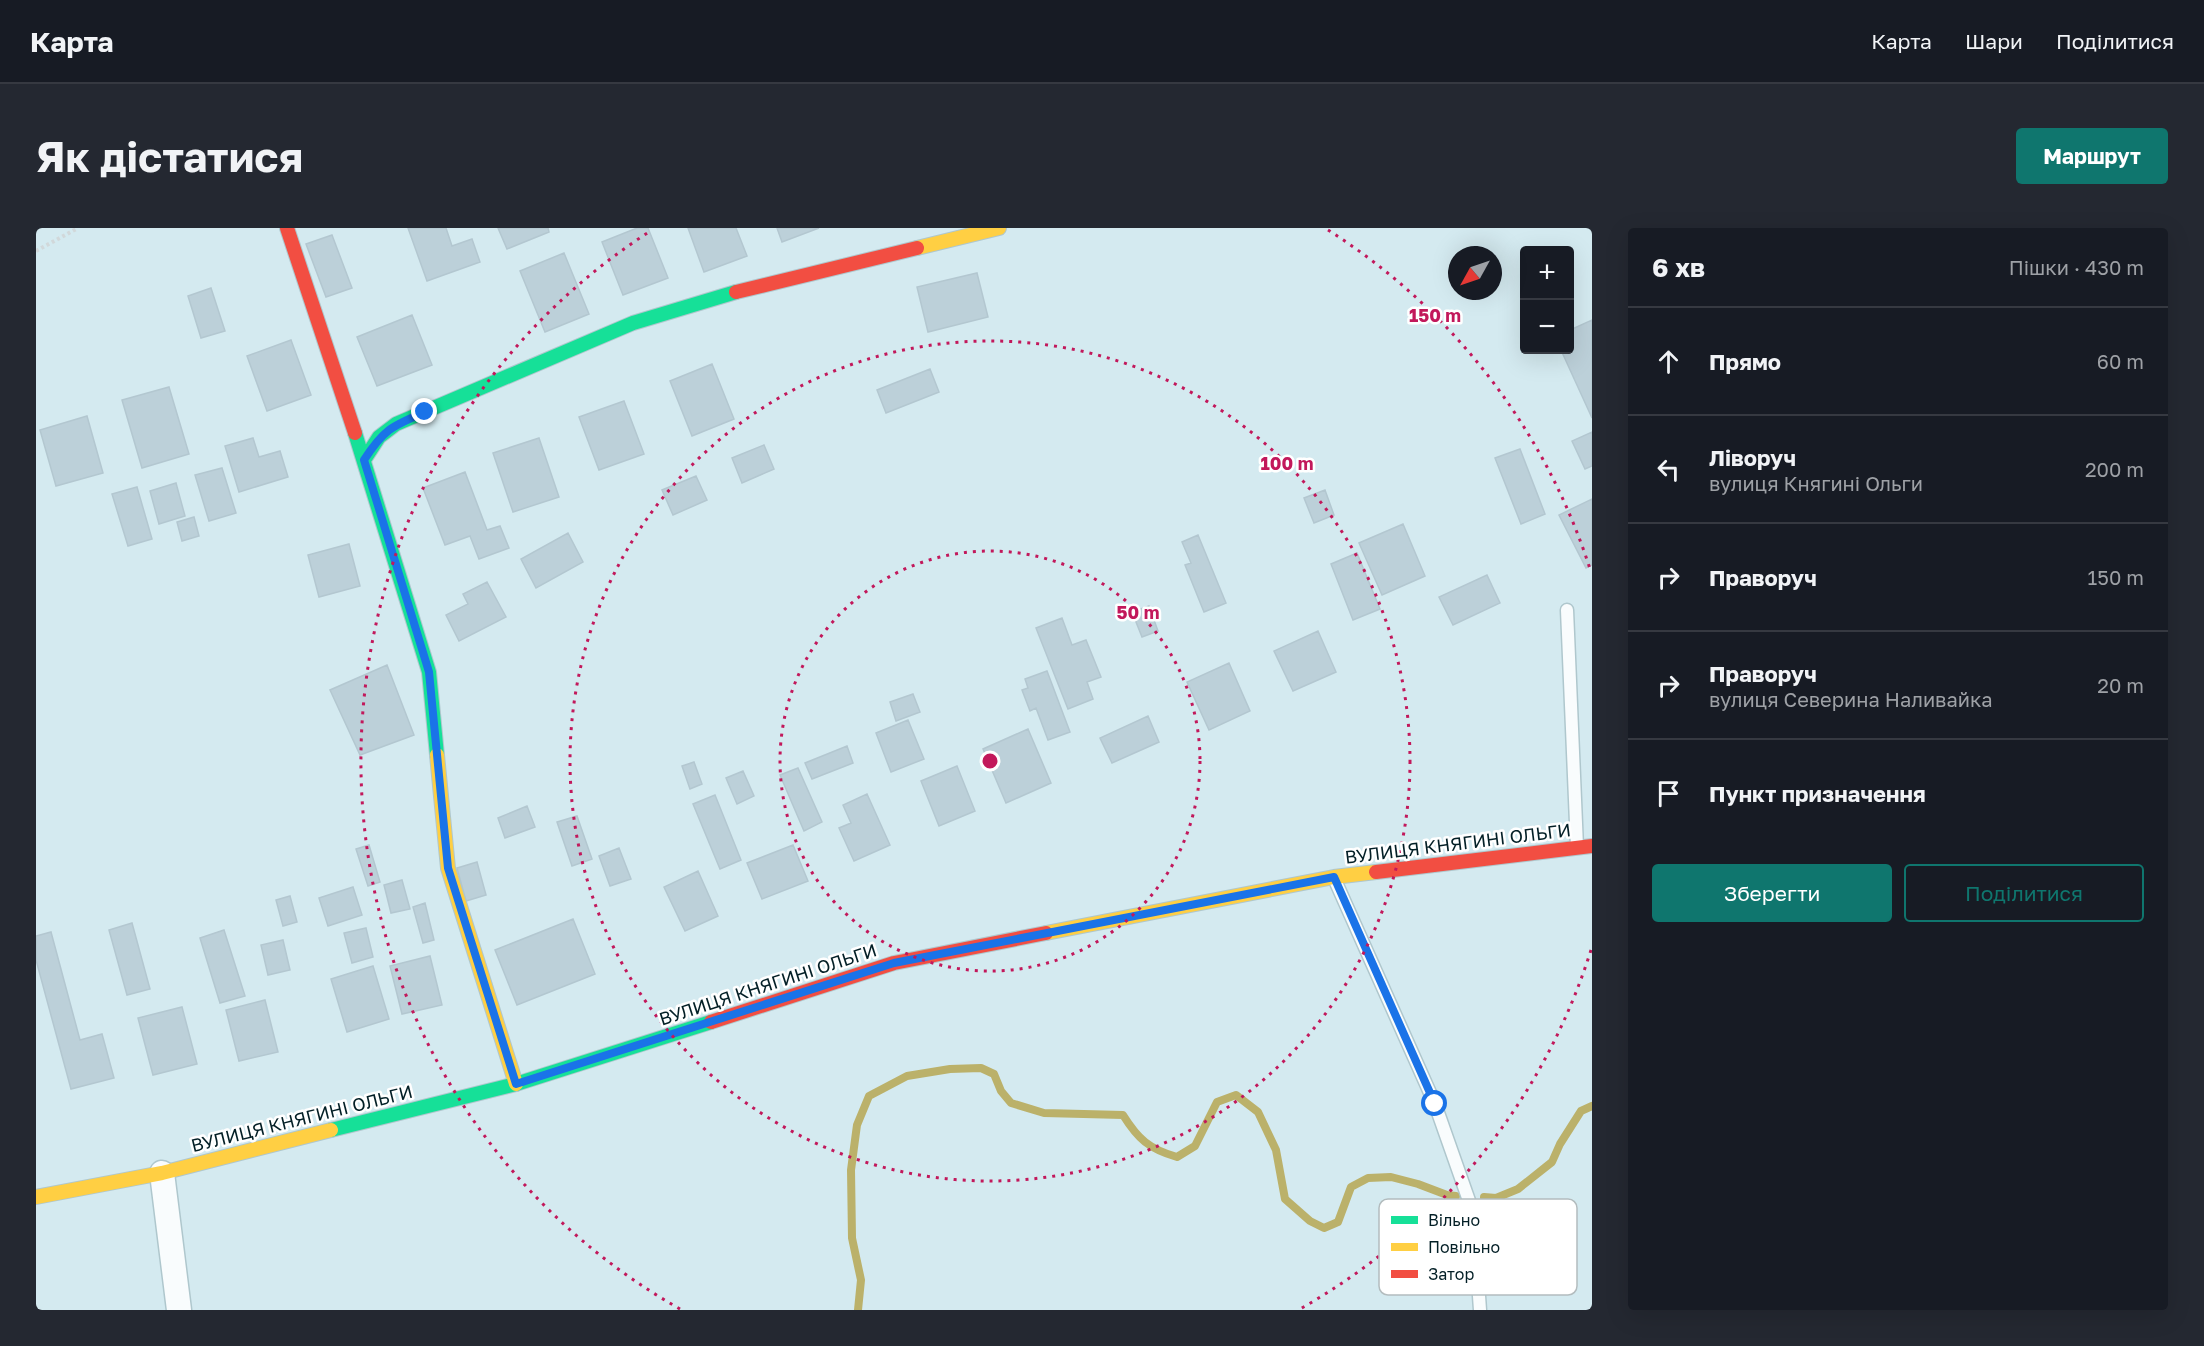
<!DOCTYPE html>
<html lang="uk">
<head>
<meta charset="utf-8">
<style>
	:root { --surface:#171b24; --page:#242831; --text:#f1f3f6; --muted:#9ea1a6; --line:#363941; --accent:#0f766e }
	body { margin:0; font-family:"Golos Text",sans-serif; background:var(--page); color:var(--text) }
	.controls { position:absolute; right:18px; top:18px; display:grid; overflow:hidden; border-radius:6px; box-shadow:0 6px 24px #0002 }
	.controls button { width:54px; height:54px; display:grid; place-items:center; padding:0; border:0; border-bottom:2px solid var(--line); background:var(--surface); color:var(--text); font:30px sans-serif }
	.compass { position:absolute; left:1412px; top:18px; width:54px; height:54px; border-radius:50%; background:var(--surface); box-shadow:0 6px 24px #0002; rotate:230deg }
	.stop { position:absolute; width:18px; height:18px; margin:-14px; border:4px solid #1a73e8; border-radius:50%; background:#fff }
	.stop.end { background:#1a73e8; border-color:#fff; box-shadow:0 2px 6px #0008 }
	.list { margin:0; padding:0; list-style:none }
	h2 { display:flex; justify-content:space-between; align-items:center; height:78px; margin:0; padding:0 24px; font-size:26px }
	h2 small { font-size:20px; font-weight:400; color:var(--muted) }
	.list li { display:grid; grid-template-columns:39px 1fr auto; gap:18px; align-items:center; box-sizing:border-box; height:108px; padding:0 24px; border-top:2px solid var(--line) }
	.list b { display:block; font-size:22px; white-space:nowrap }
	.list p { margin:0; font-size:20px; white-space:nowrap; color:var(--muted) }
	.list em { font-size:20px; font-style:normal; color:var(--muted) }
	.actions { display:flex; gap:12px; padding:18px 24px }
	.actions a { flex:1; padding:14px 0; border:2px solid var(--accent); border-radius:6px; text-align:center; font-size:21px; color:var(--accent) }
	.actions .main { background:var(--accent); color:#fff }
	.icon { flex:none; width:33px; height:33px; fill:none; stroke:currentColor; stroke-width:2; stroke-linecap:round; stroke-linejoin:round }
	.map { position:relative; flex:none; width:1556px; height:1082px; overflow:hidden; border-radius:6px }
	header { display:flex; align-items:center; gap:36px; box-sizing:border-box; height:84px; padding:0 30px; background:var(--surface); border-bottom:2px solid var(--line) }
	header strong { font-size:28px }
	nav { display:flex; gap:33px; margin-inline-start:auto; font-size:21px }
	.intro { display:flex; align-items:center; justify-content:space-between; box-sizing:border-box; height:144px; padding:0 36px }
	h1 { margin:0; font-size:42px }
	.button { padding:15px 27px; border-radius:6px; background:var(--accent); color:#fff; font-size:21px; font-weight:700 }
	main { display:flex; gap:36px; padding:0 36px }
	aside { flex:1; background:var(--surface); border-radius:6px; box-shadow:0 6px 24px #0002 }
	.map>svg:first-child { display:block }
</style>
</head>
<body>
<header>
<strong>Карта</strong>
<nav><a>Карта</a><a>Шари</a><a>Поділитися</a></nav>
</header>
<div class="intro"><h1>Як дістатися</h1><a class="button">Маршрут</a></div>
<main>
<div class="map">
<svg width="1556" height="1082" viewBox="0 0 1556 1082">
	<rect width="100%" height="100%" fill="#d4eaf0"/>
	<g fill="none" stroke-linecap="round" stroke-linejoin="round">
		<path stroke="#bbb16a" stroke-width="8" d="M1448 969 1460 970 1482 961 1516 934 1524 916 1545 883 1556 878
			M822 1082 825 1052 816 1010 815 942 821 897 833 868 871 848 914 841 945 840 958 846 965 863 975 875 1008 885 1087 887C1102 911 1113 921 1141 929L1159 918 1181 874 1200 867 1222 884 1240 922 1249 971 1274 993 1288 1000 1302 994 1315 959 1332 950 1355 949 1382 956 1411 967 1420 968"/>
	</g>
	<path fill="#bcd0d9" stroke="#b3c7d0" stroke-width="1.5" d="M372 0H410L416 18 436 11 444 34 391 53Z
		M462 0H512L513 4 471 21Z
		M601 0H612L632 50 587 67 566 14Z
		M652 0H700L711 28 668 44Z
		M741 0H783L746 14Z
		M296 7 316 60 290 69 270 16Z
		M528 25 553 86 509 104 484 43Z
		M941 45 952 89 892 104 881 59Z
		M175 60 189 103 165 110 152 68Z
		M376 87 396 137 341 158 321 109Z
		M1556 92V190L1525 122H1534V102Z
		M255 112 275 167 231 183 211 128Z
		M676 136 698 191 656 208 634 153Z
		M894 141 903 164 850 185 841 162Z
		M133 159 153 226 106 240 86 172Z
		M588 173 608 226 563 242 543 189Z
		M51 188 67 245 20 258 4 202Z
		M1556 204V238L1549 241 1536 213Z
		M217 210 223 229 244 223 252 249 203 264 189 218Z
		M503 210 523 269 477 284 457 225Z
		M728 217 738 241 706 255 696 230Z
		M1484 221 1509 286 1485 296 1459 230Z
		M186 240 200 285 173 293 159 247Z
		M429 244 451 302 464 298 473 320 443 331 434 308 409 317 387 260Z
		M660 248 671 272 637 287 626 262Z
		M140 255 149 288 123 296 114 263Z
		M101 259 116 311 92 318 76 266Z
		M1289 262 1298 287 1278 295 1268 270Z
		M1556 271V337L1550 340 1523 287Z
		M158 289 163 308 146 313 141 294Z
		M1367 296 1389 348 1346 367 1323 315Z
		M532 305 547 334 500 360 485 331Z
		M1162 307 1190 375 1168 384 1149 337 1155 335 1146 314Z
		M313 316 324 358 283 369 272 327Z
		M1321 325 1344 381 1317 392 1295 336Z
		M1451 347 1464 375 1417 397 1403 369Z
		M451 354 470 389 423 413 410 387 432 376 427 366Z
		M1113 378 1122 403 1106 409 1096 384Z
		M1026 390 1036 417 1050 412 1065 449 1051 454 1057 471 1032 481 1000 400Z
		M1282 403 1300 444 1257 463 1238 423Z
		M1193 435 1214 483 1173 502 1151 454Z
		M351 437 378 507 324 527 294 462Z
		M1011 443 1034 504 1012 512 1000 480 994 483 986 462 992 460 989 451Z
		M877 466 884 484 860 493 854 474Z
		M1112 488 1123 514 1076 535 1064 510Z
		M872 492 888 531 855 544 840 505Z
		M992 501 1015 555 970 575 947 521Z
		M811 518 817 535 776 551 769 535Z
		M658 534 666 556 654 561 646 538Z
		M921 538 939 583 903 598 885 553Z
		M762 540 786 594 768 603 744 547Z
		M707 543 718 568 701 576 690 550Z
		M831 566 854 617 818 633 803 600 815 595 807 577Z
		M679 567 705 632 684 641 657 576Z
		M491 578 499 599 469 610 462 590Z
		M541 588 556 631 536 638 521 594Z
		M333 617 344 654 332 658 320 621Z
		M757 617 772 653 726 671 711 635Z
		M583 620 595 651 574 658 563 628Z
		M441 634 450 667 430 673 421 640Z
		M662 643 682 688 649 703 628 659Z
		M366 652 374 681 355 685 348 657Z
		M317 659 326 687 292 698 283 670Z
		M254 668 261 694 247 698 240 672Z
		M389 675 398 712 387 715 377 679Z
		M537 691 559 746 481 777 459 722Z
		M96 695 114 761 91 767 73 702Z
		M330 700 337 729 316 735 308 705Z
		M188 702 209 768 184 775 164 710Z
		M15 704 44 812 66 806 78 850 35 861 0 732V708Z
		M247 712 254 742 232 747 225 717Z
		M394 728 406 777 366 786 354 738Z
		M337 738 353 791 311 804 295 751Z
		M229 772 242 824 203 833 190 782Z
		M146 779 161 836 117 847 102 790Z"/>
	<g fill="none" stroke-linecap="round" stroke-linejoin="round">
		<g stroke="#afc7cd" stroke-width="15">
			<path id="lane" d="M1531 382 1541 619
				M1298 650 1399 876 1437 984 1444 1082"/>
		</g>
		<g stroke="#afc7cd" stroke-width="27">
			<path id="street" d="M126 945 143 1082"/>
		</g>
		<g stroke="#afc7cd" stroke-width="16">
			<path id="fast" d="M319 205 393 444 401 527
				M328 232 343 209 360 196 597 95 700 64
				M295 902 480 856 675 794"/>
		</g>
		<g stroke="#afc7cd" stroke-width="16">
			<path id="slow" d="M881 20 963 0
				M401 527 412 640 480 856
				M1010 705 1298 649 1340 644
				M0 969 126 945 295 902"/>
		</g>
		<g stroke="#afc7cd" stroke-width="16">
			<path id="jam" d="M251 0 319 205
				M700 64 881 20
				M1340 644 1556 618
				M675 794 858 735 1010 705"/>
		</g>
		<path stroke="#d1d8da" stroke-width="4" stroke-dasharray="3 3" stroke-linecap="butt" d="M0 23 42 0"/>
		<use href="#lane" stroke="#f9fcfd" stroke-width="12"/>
		<use href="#street" stroke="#f9fcfd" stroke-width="24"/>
		<use href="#fast" stroke="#16e098" stroke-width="14"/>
		<use href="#slow" stroke="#ffcf43" stroke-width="14"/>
		<use href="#jam" stroke="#f24e42" stroke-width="14"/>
	</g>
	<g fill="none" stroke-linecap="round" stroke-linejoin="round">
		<path stroke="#1a73e8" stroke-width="8" d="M389 184C356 198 348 201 328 232L393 444 412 640 480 856 858 735 1298 649 1399 876"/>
	</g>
	<g fill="none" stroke="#c2185b" stroke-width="3" stroke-dasharray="3 6">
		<circle cx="954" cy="533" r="210"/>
		<circle cx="954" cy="533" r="420"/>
		<path d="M1555 722A630 630 0 0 1 1264 1081M644 1081A630 630 0 0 1 616 2M1292 2A630 630 0 0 1 1555 344"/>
	</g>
	<g text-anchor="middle" stroke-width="5" stroke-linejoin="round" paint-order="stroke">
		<g font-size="18" fill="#031f26" stroke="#fff">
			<text transform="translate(1422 616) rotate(-7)" y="6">ВУЛИЦЯ КНЯГИНІ ОЛЬГИ</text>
			<text transform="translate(732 757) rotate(-18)" y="6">ВУЛИЦЯ КНЯГИНІ ОЛЬГИ</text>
			<text transform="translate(266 891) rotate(-14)" y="6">ВУЛИЦЯ КНЯГИНІ ОЛЬГИ</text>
		</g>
	</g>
	<rect x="1343" y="971" width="198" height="96" rx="9" fill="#fff" stroke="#b3bcbe" stroke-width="1.5"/>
	<rect x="1355" y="988" width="27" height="8" fill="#16e098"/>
	<rect x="1355" y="1015" width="27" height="8" fill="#ffcf43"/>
	<rect x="1355" y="1042" width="27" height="8" fill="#f24e42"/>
	<g font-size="16" fill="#031f26">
		<text x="1392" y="998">Вільно</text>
		<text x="1392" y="1025">Повільно</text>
		<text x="1392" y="1052">Затор</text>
	</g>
	<circle cx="954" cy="533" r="9" fill="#c2185b" stroke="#fff" stroke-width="3"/>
	<g font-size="18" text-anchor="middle" font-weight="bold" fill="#c2185b" stroke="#fff" stroke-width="5" stroke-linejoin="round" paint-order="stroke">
		<text x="1399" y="94">150 m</text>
		<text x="1251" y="242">100 m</text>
		<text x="1102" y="391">50 m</text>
	</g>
</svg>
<div class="controls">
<button>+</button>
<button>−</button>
</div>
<svg class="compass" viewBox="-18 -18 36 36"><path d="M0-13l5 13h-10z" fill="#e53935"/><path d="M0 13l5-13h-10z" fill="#9ea1a6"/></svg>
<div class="stop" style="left:1399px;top:876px"></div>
<div class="stop end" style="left:389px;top:184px"></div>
</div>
<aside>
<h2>6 хв<small>Пішки · 430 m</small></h2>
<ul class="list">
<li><svg class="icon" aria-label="ahead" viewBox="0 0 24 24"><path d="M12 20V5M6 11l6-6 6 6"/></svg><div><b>Прямо</b></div><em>60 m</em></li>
<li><svg class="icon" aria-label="left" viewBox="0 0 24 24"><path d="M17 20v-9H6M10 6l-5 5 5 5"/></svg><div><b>Ліворуч</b><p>вулиця Княгині Ольги</p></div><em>200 m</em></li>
<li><svg class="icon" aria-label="right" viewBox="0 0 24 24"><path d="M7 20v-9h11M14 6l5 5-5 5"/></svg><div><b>Праворуч</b></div><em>150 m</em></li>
<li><svg class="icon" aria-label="right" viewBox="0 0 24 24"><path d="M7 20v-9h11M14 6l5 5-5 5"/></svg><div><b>Праворуч</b><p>вулиця Северина Наливайка</p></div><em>20 m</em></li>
<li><svg class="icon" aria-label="arrive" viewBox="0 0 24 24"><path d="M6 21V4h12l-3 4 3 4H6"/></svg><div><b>Пункт призначення</b></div></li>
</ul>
<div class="actions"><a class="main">Зберегти</a><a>Поділитися</a></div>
</aside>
</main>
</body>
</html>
